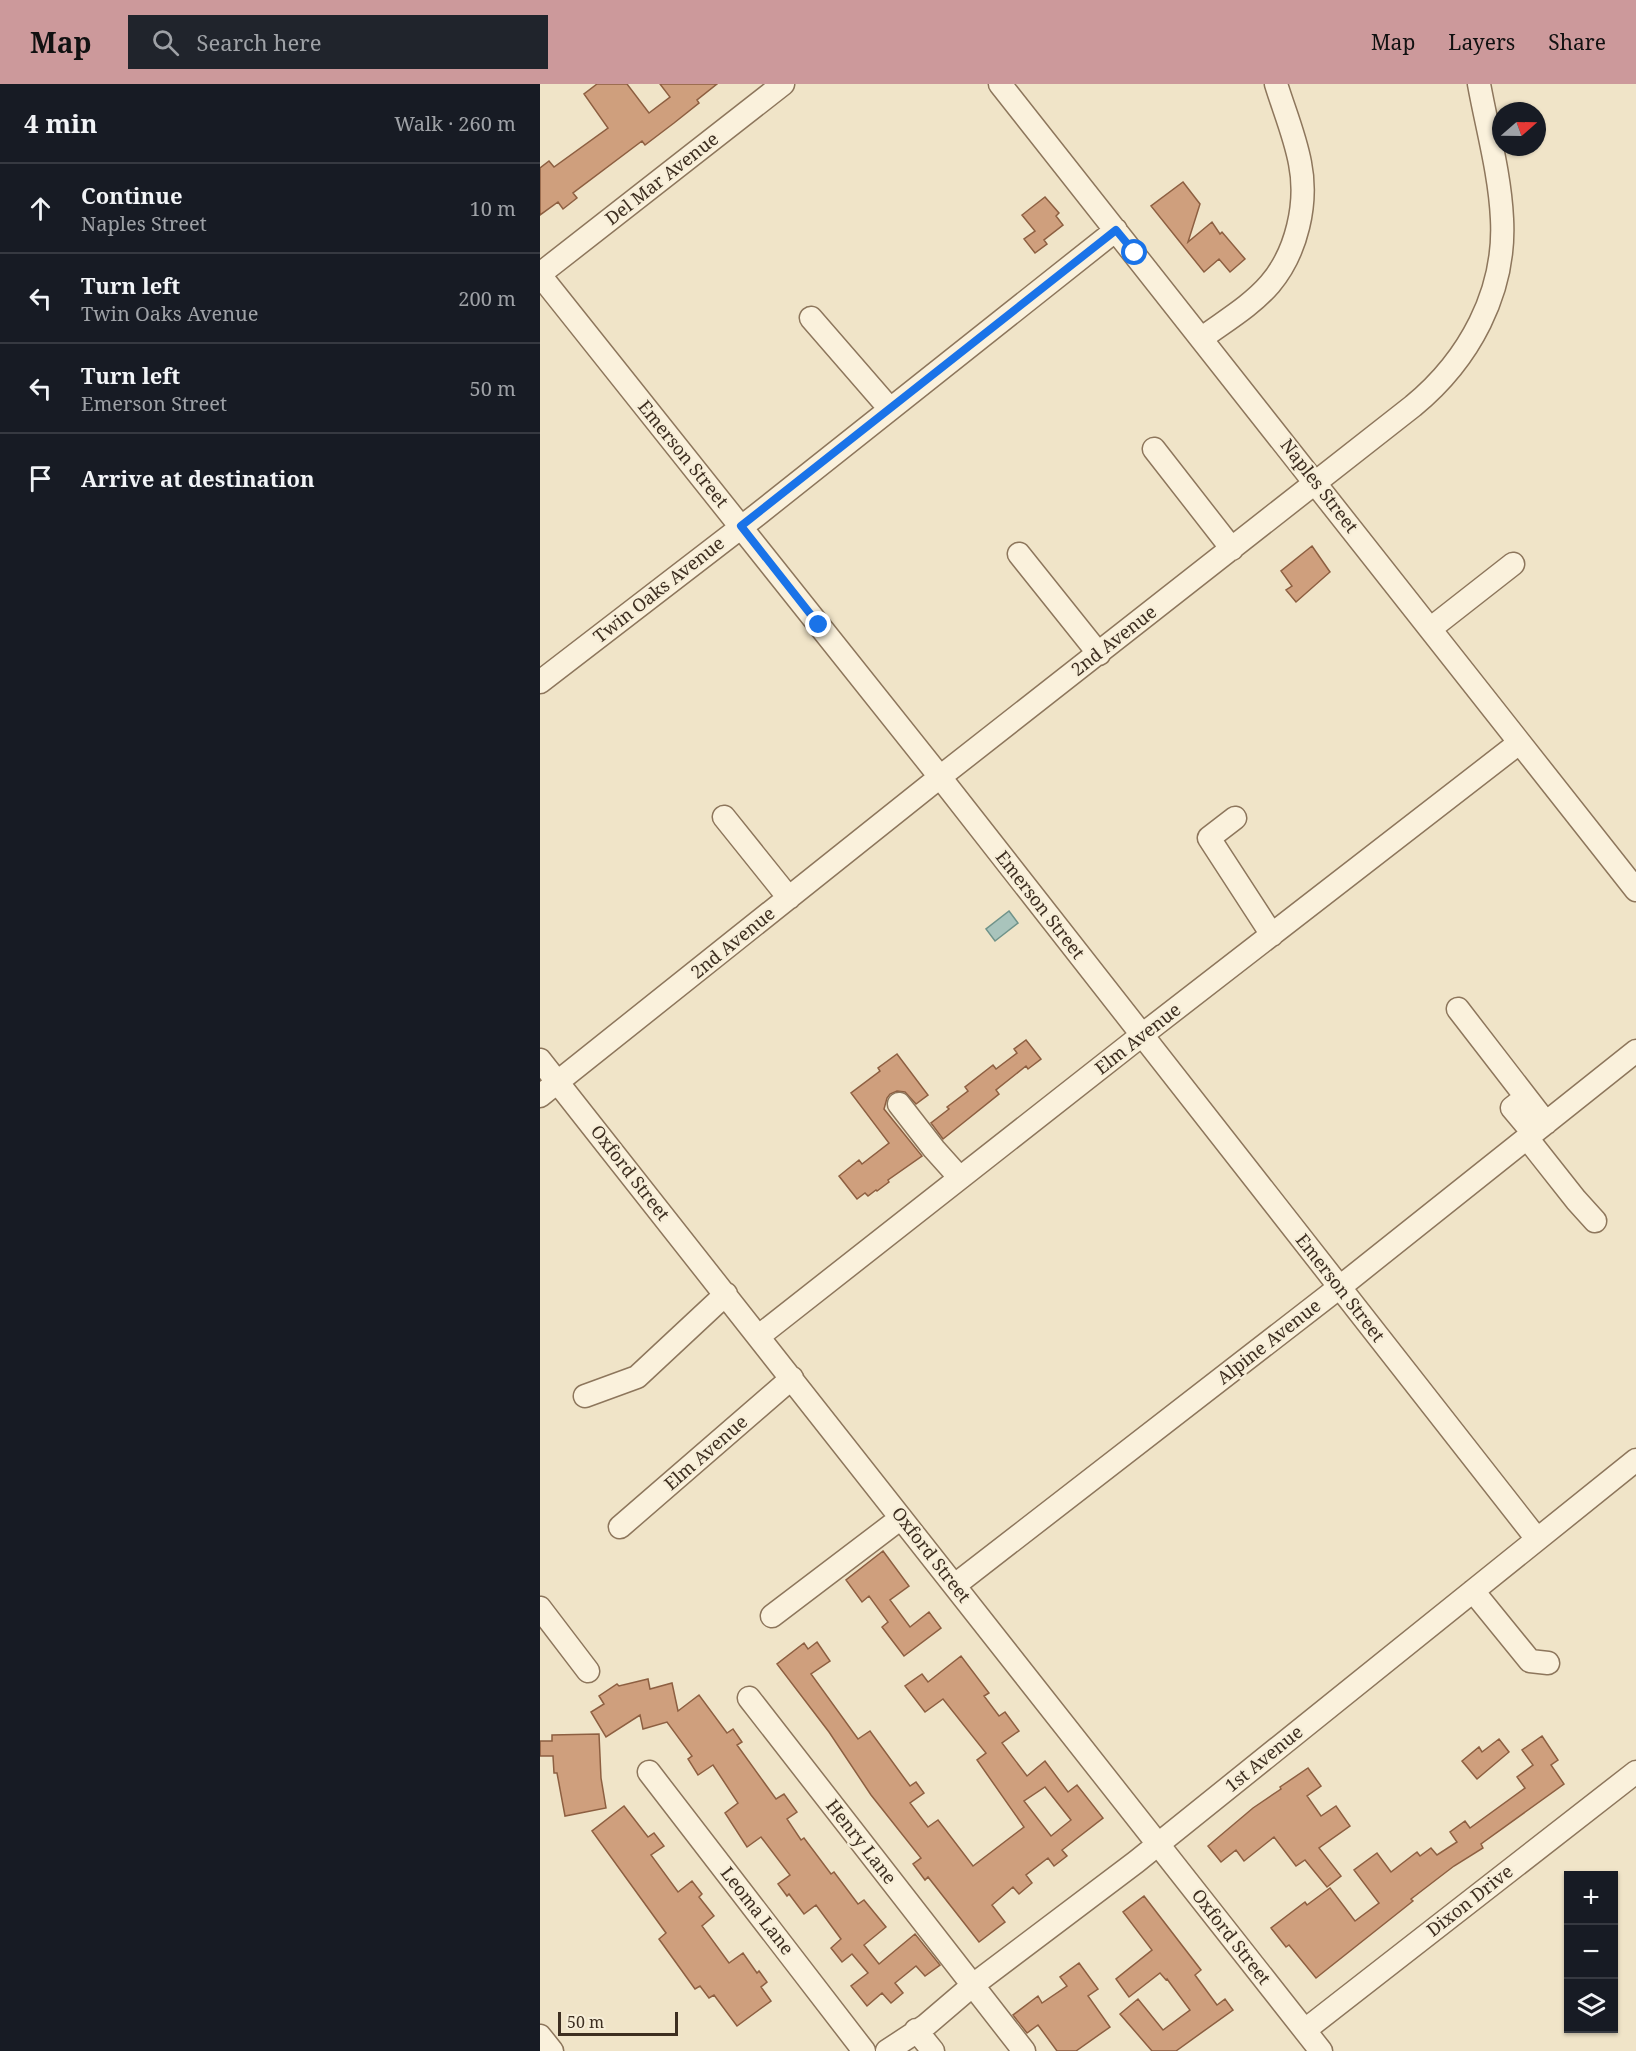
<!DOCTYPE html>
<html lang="en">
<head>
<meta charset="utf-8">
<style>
	:root { --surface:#171b24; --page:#20242c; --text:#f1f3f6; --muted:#9ea1a6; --line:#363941; --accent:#cc999b }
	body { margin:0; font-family:"Noto Serif",serif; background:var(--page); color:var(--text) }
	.controls { position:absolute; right:18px; bottom:18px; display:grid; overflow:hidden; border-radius:0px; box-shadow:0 2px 4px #0004 }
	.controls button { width:54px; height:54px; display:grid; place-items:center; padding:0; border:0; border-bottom:2px solid var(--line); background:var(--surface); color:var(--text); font:30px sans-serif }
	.compass { position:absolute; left:952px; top:18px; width:54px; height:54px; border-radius:50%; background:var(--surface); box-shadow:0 2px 4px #0004; rotate:70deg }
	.scale { position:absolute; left:18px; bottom:15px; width:120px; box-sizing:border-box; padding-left:6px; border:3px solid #3d2e20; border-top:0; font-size:16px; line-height:21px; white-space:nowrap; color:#3d2e20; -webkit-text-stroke:4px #f7eed8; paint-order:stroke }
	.stop { position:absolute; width:18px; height:18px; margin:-14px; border:4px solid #1a73e8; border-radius:50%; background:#fff }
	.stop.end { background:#1a73e8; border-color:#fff; box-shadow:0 2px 6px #0008 }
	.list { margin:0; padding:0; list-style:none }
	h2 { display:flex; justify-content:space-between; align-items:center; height:78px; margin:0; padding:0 24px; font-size:26px }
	h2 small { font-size:20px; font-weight:400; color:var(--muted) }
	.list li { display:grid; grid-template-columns:39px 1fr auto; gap:18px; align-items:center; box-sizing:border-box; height:90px; padding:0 24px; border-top:2px solid var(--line) }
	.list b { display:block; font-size:22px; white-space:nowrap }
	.list p { margin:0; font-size:20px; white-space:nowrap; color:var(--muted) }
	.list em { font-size:20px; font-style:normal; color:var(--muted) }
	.icon { flex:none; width:33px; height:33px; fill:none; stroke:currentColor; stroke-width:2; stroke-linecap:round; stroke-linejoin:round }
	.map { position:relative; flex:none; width:1096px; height:1967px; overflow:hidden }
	header { display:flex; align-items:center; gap:36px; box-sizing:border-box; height:84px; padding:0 30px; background:var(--accent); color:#111 }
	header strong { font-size:28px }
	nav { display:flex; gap:33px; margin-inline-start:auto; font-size:21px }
	.search { width:420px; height:54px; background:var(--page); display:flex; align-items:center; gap:15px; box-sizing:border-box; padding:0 21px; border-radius:0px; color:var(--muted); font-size:22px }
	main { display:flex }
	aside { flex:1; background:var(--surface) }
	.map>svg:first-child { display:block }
</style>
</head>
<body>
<header>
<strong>Map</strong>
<div class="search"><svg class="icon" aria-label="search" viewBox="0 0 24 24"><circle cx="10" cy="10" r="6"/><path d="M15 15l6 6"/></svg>Search here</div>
<nav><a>Map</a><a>Layers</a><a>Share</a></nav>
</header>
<main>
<aside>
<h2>4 min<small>Walk · 260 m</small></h2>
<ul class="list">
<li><svg class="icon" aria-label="ahead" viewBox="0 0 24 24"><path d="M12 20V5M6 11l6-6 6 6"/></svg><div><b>Continue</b><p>Naples Street</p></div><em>10 m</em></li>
<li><svg class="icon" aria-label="left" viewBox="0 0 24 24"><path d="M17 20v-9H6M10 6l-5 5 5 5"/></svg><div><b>Turn left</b><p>Twin Oaks Avenue</p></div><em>200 m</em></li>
<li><svg class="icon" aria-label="left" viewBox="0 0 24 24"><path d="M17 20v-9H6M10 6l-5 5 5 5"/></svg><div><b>Turn left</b><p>Emerson Street</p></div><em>50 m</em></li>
<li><svg class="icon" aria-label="arrive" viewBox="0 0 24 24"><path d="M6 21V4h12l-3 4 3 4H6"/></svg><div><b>Arrive at destination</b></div></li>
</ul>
</aside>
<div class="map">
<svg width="1096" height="1967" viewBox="0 0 1096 1967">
	<rect width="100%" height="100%" fill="#f0e4c8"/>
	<path fill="#a9c4bc" stroke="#6f938a" stroke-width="1.5" d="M469 827 478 839 455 857 446 845Z"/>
	<path fill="#cf9f7d" stroke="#8d5f41" stroke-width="1.5" fill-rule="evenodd" d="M57 0H87L109 29 130 13 120 0H177L157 16 159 19 134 39 105 61 102 57 33 109 37 114 23 125 18 118 0 131V84L9 77 14 83 68 44 44 10Z
		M643 98 660 120 648 158 672 138 680 150 682 148 705 175 690 188 679 175 664 188 611 122Z
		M505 113 519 129 516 132 523 141 504 156 507 160 495 169 484 155 495 147 482 131Z
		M772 462 790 488 756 518 746 506 752 502 741 487Z
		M486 956 501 975 488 985 486 982 456 1006 459 1010 403 1055 391 1039 409 1025 407 1023 428 1007 425 1003 453 981 456 985 477 969 474 965Z
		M357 970 388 1011 376 1020 365 1008 357 1007 350 1010 347 1014 344 1025 382 1072 348 1096 349 1098 337 1107 336 1106 328 1112 325 1109 317 1115 299 1092 319 1076 322 1080 349 1059 311 1009 340 987 338 984Z
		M343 1467 369 1502 350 1516 370 1543 389 1528 401 1544 364 1572 342 1543 348 1538 329 1512 322 1518 306 1496Z
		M277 1558 290 1577 271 1590 318 1655 330 1647 370 1702 376 1698 384 1709 370 1719 388 1743 398 1736 433 1782 484 1743 437 1676 446 1669 403 1615 385 1628 365 1602 382 1590 388 1598 421 1572 449 1609 444 1612 459 1632 465 1628 479 1647 462 1659 487 1692 505 1677 528 1708 537 1701 563 1734 522 1766 527 1772 514 1782 508 1774 486 1791 492 1799 479 1810 473 1803 452 1821 465 1838 439 1858 388 1793 385 1796 373 1780 381 1774 331 1711 289 1648 237 1580 264 1559 268 1565ZM505 1703 531 1736 511 1752 484 1717Z
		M108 1595 110 1605 132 1599 138 1627 159 1611 187 1649 193 1645 202 1658 197 1661 236 1715 244 1710 257 1728 247 1735 261 1756 264 1754 291 1790 294 1788 318 1820 324 1816 346 1843 324 1861 339 1880 375 1850 400 1881 385 1892 376 1882 355 1899 363 1909 351 1919 342 1909 327 1922 311 1902 328 1889 312 1870 302 1878 291 1864 301 1855 276 1821 264 1830 249 1810 247 1812 238 1800 250 1791 221 1753 207 1763 185 1729 198 1719 173 1681 158 1691 148 1675 152 1672 127 1638 103 1645 100 1631 66 1653 51 1628 64 1620 59 1612 77 1600 79 1602Z
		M59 1650 61 1694 66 1724 25 1732 17 1689H14L13 1672H0V1657H12V1651Z
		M1002 1652 1018 1676 1011 1681 1024 1700 941 1760 943 1764 914 1782 871 1815 873 1817 776 1894 749 1861 746 1863 731 1844 765 1818 767 1821 790 1804 815 1837 839 1819 814 1786 837 1769 851 1788 877 1768 880 1772 891 1764 897 1771 917 1758 910 1748 925 1737 930 1744 985 1704 977 1693 993 1681 982 1666Z
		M959 1655 969 1668 937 1695 922 1677 939 1663 942 1668Z
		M768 1684 781 1702 767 1712 781 1732 796 1722 810 1742 779 1764 801 1792 787 1803 765 1776 756 1782 734 1753 704 1777 696 1766 681 1778 668 1762 713 1724 741 1705 740 1703Z
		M84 1722 108 1753 114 1749 124 1762 111 1771 138 1808 152 1797 162 1810 159 1813 174 1832 162 1842 189 1879 203 1869 217 1889 219 1887 227 1898 221 1903 231 1917 197 1942 174 1911 169 1914 160 1902 155 1905 119 1855 126 1849 52 1747Z
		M604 1812 661 1886 655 1891 677 1921 685 1915 693 1926 636 1967H612L580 1930 598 1915 623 1946 650 1926 627 1895 626 1896 620 1889 589 1913 576 1895 612 1866 583 1828Z
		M539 1879 558 1905 548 1912 570 1943 536 1967H517L498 1941 487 1949 473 1931 498 1912 502 1919 527 1902 520 1893Z"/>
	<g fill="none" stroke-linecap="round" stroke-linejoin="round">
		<g stroke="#8d765c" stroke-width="25">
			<path id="minor" d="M460 0 1096 806
				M0 190 243 0
				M0 191 400 693 997 1455
				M271 234 350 325
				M662 254C685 237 711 222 730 200 757 168 768 119 760 79 755 52 744 26 736 0
				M614 365 692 465
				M479 470 559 570
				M890 545 973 480
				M0 598 217 431 576 146
				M184 733 249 814
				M695 734 669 754 732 851
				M918 925 1006 1039
				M0 976 781 1967
				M0 1012 400 693 873 322C929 276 966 208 962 135 960 90 947 44 939 0
				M986 1013 972 1024 993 1049
				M359 1020 394 1065 420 1094
				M987 1054 1036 1116 1055 1137
				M219 1252 602 951 979 659
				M45 1312 97 1293 186 1210
				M80 1443 252 1294
				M415 1501 810 1195 1096 967
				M933 1507 990 1577 1008 1579
				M0 1524 48 1587
				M232 1532 361 1434
				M209 1614 484 1967
				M109 1688 324 1967
				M376 1946 393 1967
				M765 1946 1096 1688
				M0 1952 12 1967
				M347 1967 385 1942 433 1901 596 1778 1096 1376"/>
		</g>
		<use href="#minor" stroke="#faf1dc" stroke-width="22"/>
	</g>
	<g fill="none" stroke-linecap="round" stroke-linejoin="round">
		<path stroke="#1a73e8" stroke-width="8" d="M279 541 201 442 576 146 595 169"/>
	</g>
	<g text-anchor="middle" stroke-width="4.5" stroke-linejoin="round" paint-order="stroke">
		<g font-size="18" fill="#3d2e20" stroke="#f7eed8">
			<text transform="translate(122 95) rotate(-38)" y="6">Del Mar Avenue</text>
			<text transform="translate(143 370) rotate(51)" y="6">Emerson Street</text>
			<text transform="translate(779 402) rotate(52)" y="6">Naples Street</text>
			<text transform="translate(119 506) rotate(-38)" y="6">Twin Oaks Avenue</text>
			<text transform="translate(574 557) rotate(-38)" y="6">2nd Avenue</text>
			<text transform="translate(500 821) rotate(52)" y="6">Emerson Street</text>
			<text transform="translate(193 859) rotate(-39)" y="6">2nd Avenue</text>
			<text transform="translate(598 955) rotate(-38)" y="6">Elm Avenue</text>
			<text transform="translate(90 1089) rotate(52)" y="6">Oxford Street</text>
			<text transform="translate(800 1204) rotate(52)" y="6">Emerson Street</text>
			<text transform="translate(729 1258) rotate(-38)" y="6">Alpine Avenue</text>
			<text transform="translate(166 1369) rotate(-41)" y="6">Elm Avenue</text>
			<text transform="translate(391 1471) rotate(52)" y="6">Oxford Street</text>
			<text transform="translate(724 1675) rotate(-39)" y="6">1st Avenue</text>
			<text transform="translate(321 1758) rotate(52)" y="6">Henry Lane</text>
			<text transform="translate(930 1817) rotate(-38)" y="6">Dixon Drive</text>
			<text transform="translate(217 1827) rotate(52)" y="6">Leoma Lane</text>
			<text transform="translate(691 1853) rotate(52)" y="6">Oxford Street</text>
		</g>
	</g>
</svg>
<div class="controls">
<button>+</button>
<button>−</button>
<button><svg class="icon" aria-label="layers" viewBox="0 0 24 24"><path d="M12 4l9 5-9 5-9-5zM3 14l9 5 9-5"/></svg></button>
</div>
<svg class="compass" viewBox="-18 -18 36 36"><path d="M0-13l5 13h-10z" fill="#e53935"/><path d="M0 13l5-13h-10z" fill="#9ea1a6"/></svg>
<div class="scale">50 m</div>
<div class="stop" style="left:595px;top:169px"></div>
<div class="stop end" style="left:279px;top:541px"></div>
</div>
</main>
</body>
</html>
